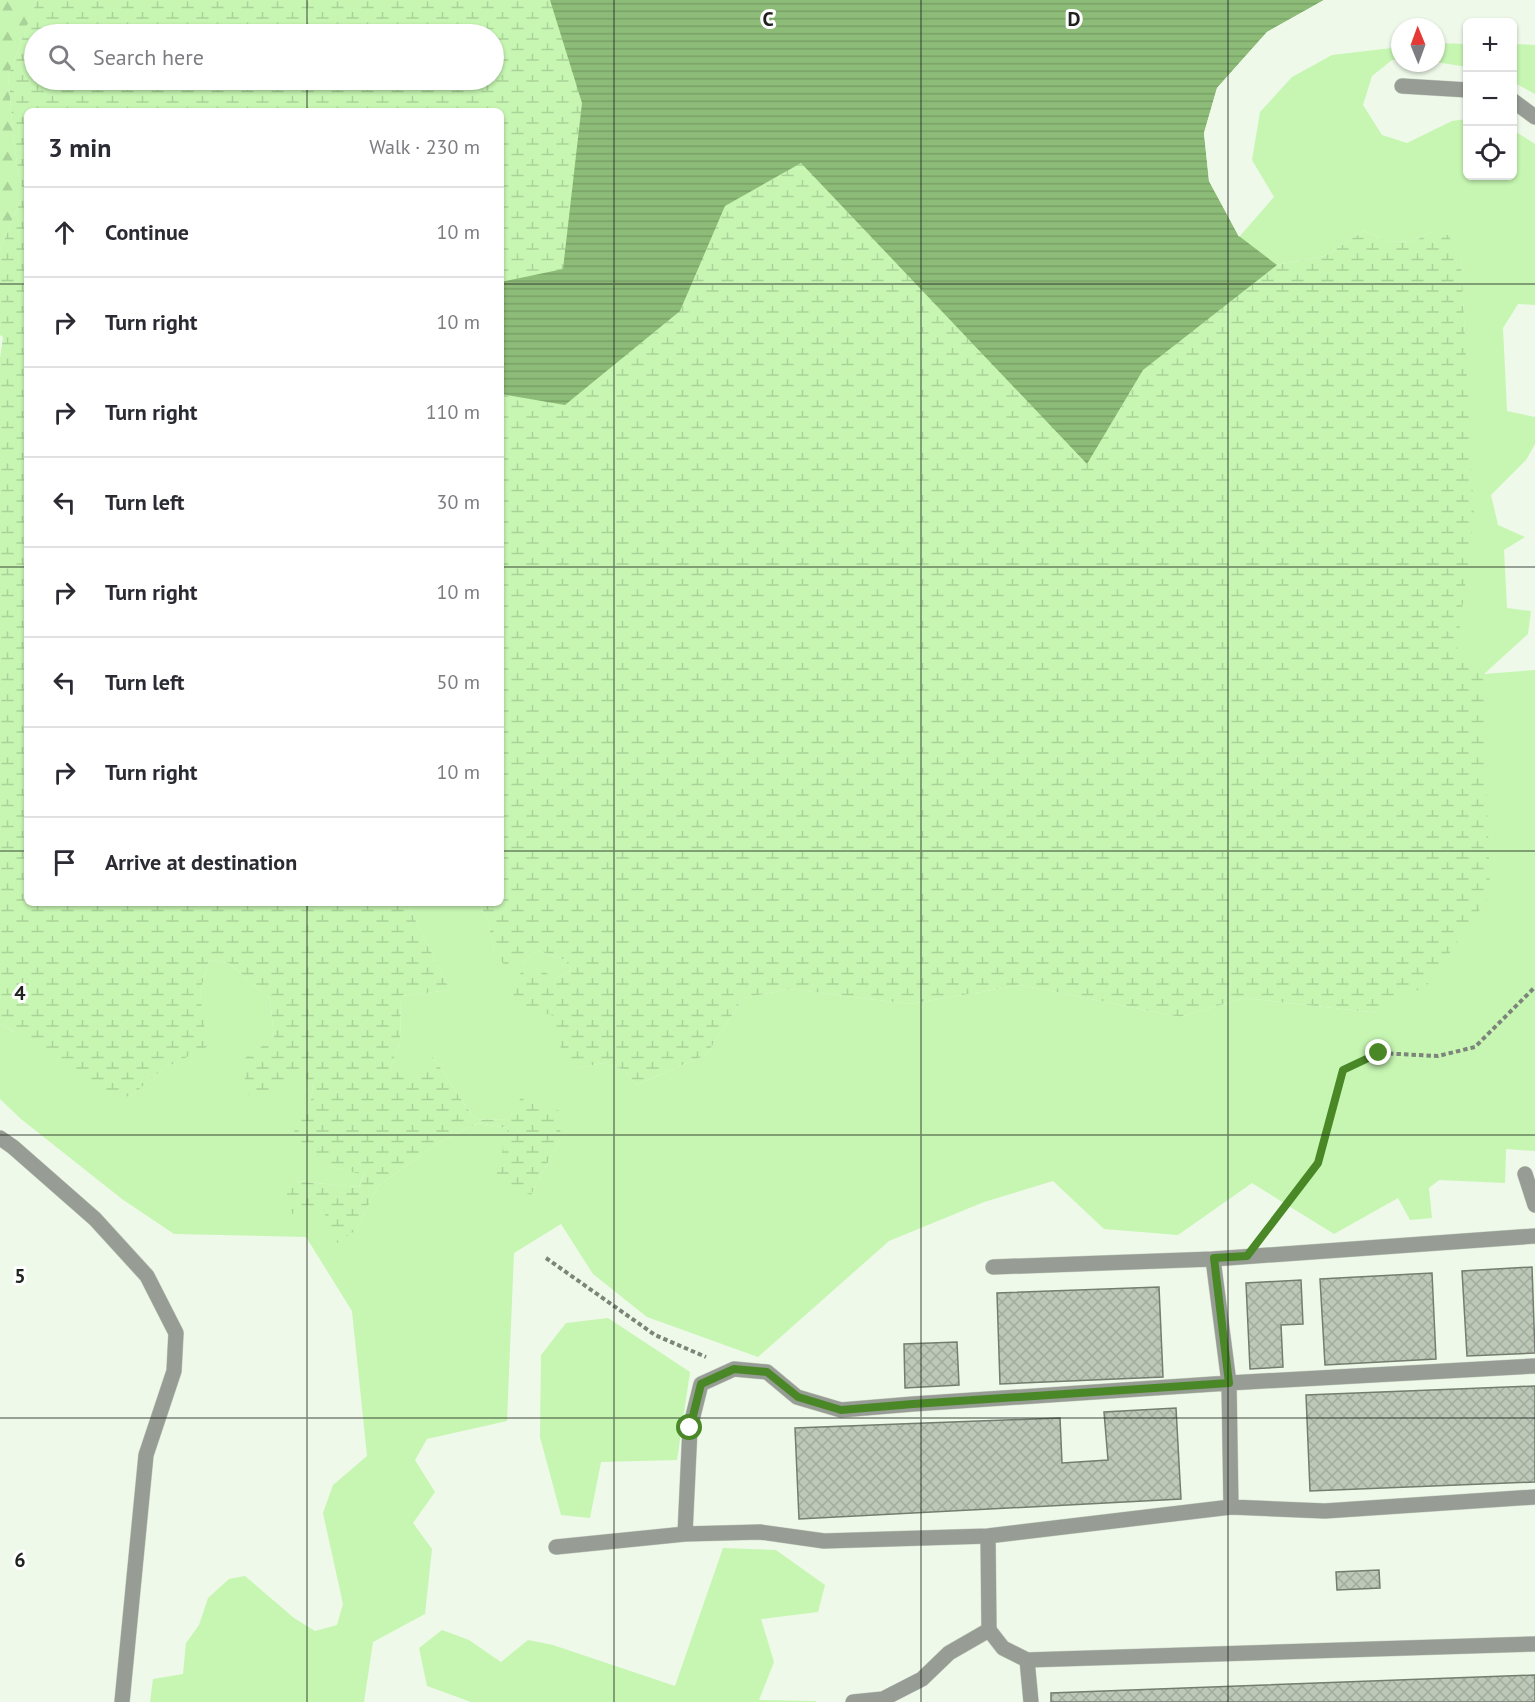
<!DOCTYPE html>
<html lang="en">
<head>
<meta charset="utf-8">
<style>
	:root { --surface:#fff; --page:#f7f7f7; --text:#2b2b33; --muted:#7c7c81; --line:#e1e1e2 }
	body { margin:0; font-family:"PT Sans",sans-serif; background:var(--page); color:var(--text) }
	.controls { position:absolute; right:18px; top:18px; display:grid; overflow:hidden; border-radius:9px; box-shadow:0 2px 4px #0004 }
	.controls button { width:54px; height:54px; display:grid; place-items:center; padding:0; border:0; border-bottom:2px solid var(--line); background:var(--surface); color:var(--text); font:30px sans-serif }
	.compass { position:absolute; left:1391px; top:18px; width:54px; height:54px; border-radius:50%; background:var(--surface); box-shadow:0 2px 4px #0004; rotate:359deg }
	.stop { position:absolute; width:18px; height:18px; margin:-14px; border:4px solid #4a8827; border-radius:50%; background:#fff }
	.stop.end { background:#4a8827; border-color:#fff; box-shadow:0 2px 6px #0008 }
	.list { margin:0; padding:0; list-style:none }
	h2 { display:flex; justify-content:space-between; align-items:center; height:78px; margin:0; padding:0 24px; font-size:26px }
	h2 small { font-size:20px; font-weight:400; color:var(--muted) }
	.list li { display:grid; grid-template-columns:39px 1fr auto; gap:18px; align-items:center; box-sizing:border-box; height:90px; padding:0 24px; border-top:2px solid var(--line) }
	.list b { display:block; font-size:22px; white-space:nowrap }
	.list em { font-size:20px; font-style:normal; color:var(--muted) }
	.icon { flex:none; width:33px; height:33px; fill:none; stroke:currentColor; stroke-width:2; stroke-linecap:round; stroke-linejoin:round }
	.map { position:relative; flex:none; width:1535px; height:1702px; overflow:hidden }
	.search { position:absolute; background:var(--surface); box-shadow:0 2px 4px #0004; left:24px; top:24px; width:480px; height:66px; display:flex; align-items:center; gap:15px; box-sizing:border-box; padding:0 21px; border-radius:33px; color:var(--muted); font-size:22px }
	.panel { position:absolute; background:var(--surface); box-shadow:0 2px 4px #0004; left:24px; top:108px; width:480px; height:798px; border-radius:9px }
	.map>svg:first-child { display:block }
</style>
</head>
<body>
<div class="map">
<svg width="1535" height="1702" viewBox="0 0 1535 1702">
	<defs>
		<pattern id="forest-firs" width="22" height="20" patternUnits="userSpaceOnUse" patternTransform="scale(1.5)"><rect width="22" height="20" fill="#c6f6b2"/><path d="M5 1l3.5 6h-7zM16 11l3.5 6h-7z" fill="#aad399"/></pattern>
		<pattern id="wetland-marsh" width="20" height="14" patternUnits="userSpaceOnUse" patternTransform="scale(1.5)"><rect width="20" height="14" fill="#c6f6b2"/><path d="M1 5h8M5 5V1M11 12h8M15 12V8" fill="none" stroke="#aad399"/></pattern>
		<pattern id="water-rules" width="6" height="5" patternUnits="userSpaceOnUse" patternTransform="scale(1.5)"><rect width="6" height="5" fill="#8dbc78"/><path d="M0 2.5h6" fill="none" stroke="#79a167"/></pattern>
		<pattern id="building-cross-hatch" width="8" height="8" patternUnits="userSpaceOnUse" patternTransform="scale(1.5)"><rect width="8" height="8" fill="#bdc8b8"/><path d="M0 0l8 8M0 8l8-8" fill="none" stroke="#a2ac9e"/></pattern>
	</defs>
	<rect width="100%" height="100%" fill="#eef9e9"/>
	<path fill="#c6f6b2" d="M1436 43 1467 44V67L1436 62Z
		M1513 44 1535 45V94L1513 82Z
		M1400 47V60H1392L1372 76 1363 105 1382 135 1407 143 1452 121 1467 119 1468 176H1512L1513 130 1535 144V305L1518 304 1503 328 1507 411 1535 417V444L1526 460 1491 495 1498 525 1525 537 1504 550 1507 608 1531 611 1528 634 1484 674 1535 670V1151L1506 1149 1505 1183 1439 1180 1429 1188 1432 1218 1410 1220 1398 1198 1334 1234 1252 1183 1178 1235 1104 1229 1053 1181 984 1202 889 1241 758 1357 647 1317 593 1274 561 1224 514 1253 507 1421 427 1439 415 1460 435 1492 413 1523 432 1549 425 1614 373 1642 364 1702H150L153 1679 183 1674 186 1643 199 1625 208 1598 229 1579 245 1576 294 1618 315 1631 337 1625 343 1604 323 1513 333 1485 367 1456 352 1311 306 1237 174 1234 122 1199 21 1119 0 1099V1024L130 1097 163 1069 206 1047 200 992 209 960 229 963 270 999 274 1038 249 1097 304 1075 313 1085 311 1100 295 1128 299 1152 336 1168 364 1174 359 1187 295 1181 322 1207 356 1230 378 1186 439 1142 478 1123 508 1128 531 1195 560 1139 525 1092 508 1119 475 1120 433 1057 412 1077 390 1068 400 1044 401 996 450 990 407 903H479L488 921 494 952 522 964 537 950 565 960 571 970 555 979 554 1016 578 1068 603 1063 625 1070 636 1085 706 1055 743 998 789 989 910 1004 1021 985 1180 1017 1244 998 1379 1013 1455 698 1465 341 1461 258 1430 232 1414 242 1387 241 1364 231 1325 256 1277 265 1239 237 1274 197 1252 160 1260 112 1292 77 1332 55Z
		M608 1318 690 1372 677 1460 601 1462 590 1518 561 1515 540 1437 541 1355 566 1323Z
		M723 1548 776 1550 825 1585 818 1612 761 1619 774 1662 759 1700 816 1701V1702H471L427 1686 419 1648 442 1630 469 1640 501 1662 528 1640 553 1645 675 1686Z"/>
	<path fill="url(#forest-firs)" d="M0 0H37L8 76 15 151 23 195 0 250Z"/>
	<path fill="url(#wetland-marsh)" fill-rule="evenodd" d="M37 0H1089L1186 229 1277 265 1325 256 1364 231 1387 241 1414 242 1430 232 1448 235 1461 258 1474 518 1457 648 1483 674 1490 895 1428 984 1379 1013 1244 998 1180 1017 1021 985 910 1004 789 989 743 998 706 1055 636 1085 625 1070 603 1063 578 1068 564 1062 554 1016 517 1005 509 982 533 964 555 979 571 970 565 960 537 950 522 964 505 966 494 952 488 921 479 903H501V111H27V903H407L450 990 401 996 400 1044 390 1068 412 1076 433 1057 475 1120 508 1119 525 1091 561 1112 560 1139 531 1195 495 1181 508 1128 478 1123 439 1142 378 1186 356 1230 337 1243 322 1207 292 1214 287 1194 295 1181 359 1187 364 1175 336 1168 299 1153 294 1128 311 1100 313 1085 304 1076 249 1098 241 1061 274 1038 270 999 229 963 209 960 200 992 207 1047 163 1069 130 1097 96 1088 13 1031 0 1024V358L3 337 0 335V250L23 195 15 151 8 76ZM34 34H494V80H34Z"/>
	<path fill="url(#water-rules)" d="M550 0H1324L1267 32 1217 88 1204 133 1209 181 1239 236 1277 265 1143 370 1087 464 801 163 725 206 680 311 565 405 501 394V282L563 269 582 103Z"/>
	<path fill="#eef9e9" d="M1324 0H1327L1326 2 1269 34 1220 89 1207 133 1212 180 1241 234 1239 237 1209 181 1204 133 1217 88 1267 32Z"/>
	<path fill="url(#building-cross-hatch)" stroke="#747d6f" stroke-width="1.5" d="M1532 1267 1535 1353 1467 1356 1462 1271Z
		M1432 1273 1436 1359 1325 1365 1320 1279Z
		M1301 1280 1303 1324 1281 1325 1283 1367 1250 1369 1246 1283Z
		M1159 1287 1163 1377 1000 1384 997 1293Z
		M957 1342 959 1385 905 1388 904 1344Z
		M1535 1386V1482L1310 1491 1306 1395Z
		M1176 1408 1181 1499 799 1519 795 1428 1060 1418 1062 1463 1108 1460 1104 1412Z
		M1379 1570 1380 1588 1337 1590 1336 1572Z
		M1535 1675V1702H1051V1693Z"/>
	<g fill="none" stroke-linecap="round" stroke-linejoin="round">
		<g stroke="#c9d2c4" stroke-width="16">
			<path id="minor" d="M1402 86 1468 90
				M1512 100 1535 117
				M0 1138 13 1147 95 1219 147 1276 176 1333 174 1371 146 1455 122 1702
				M1525 1174 1535 1205
				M1213 1259 1229 1383 1231 1507
				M993 1267 1213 1259 1535 1236
				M685 1534 690 1428 701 1384 734 1369 767 1372 797 1397 841 1410 913 1404 1229 1383 1535 1366
				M556 1547 685 1534 760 1532 824 1541 988 1536 1231 1507 1325 1511 1535 1497
				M989 1630 1003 1648 1027 1660 1535 1644
				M1027 1660 1031 1702
				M853 1702 883 1699 922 1679 949 1653 989 1630 988 1536"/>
		</g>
		<path stroke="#7d857b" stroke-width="4" stroke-dasharray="4.5 3" stroke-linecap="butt" d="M1266 1232 1318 1163 1343 1070 1379 1053 1438 1056 1475 1047 1535 987
			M546 1258 655 1335 706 1357"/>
		<use href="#minor" stroke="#979c95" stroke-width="15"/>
	</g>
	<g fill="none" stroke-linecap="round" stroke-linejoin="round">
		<path stroke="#4a8827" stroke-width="8" d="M690 1428 701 1384 734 1369 767 1372 798 1397 841 1410 913 1404 1229 1383 1214 1258 1247 1256 1318 1163 1343 1070 1379 1053"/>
	</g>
	<path fill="none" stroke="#1f231e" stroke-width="1.5" stroke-opacity="0.55" d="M307 0V34M614 0V1702M921 0V1702M1228 0V1702M307 80V111M0 284H27M501 284H1535M0 567H27M501 567H1535M0 851H27M501 851H1535M307 903V1702M0 1135H1535M0 1418H1535"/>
	<g font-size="20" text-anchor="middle" font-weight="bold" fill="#1f231e" stroke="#fff" stroke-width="6" stroke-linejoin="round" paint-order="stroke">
		<text x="768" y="26">C</text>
		<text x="1074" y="26">D</text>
		<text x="20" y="1000">4</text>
		<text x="20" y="1283">5</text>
		<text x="20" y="1567">6</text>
	</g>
</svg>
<div class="controls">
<button>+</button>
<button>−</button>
<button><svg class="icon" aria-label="locate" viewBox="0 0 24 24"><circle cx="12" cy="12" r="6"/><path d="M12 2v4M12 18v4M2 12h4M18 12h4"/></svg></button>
</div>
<svg class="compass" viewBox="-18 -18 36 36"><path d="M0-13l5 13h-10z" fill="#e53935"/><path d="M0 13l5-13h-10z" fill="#7c7c81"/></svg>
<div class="stop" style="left:690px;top:1428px"></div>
<div class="stop end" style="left:1379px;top:1053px"></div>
<div class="search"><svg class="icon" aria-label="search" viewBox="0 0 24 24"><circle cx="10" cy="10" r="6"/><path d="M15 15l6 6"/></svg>Search here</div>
<section class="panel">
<h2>3 min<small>Walk · 230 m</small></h2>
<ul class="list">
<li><svg class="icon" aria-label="ahead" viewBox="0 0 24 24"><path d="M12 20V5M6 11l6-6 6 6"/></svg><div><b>Continue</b></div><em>10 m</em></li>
<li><svg class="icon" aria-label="right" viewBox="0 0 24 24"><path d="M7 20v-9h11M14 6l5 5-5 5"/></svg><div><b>Turn right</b></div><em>10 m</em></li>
<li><svg class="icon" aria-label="right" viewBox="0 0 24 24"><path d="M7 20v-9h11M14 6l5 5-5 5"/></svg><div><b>Turn right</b></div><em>110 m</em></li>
<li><svg class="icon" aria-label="left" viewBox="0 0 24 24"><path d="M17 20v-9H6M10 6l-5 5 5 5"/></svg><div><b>Turn left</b></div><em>30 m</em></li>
<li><svg class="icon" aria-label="right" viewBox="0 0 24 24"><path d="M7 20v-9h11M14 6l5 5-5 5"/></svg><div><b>Turn right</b></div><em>10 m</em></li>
<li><svg class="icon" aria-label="left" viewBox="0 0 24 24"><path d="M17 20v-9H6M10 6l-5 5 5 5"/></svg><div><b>Turn left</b></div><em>50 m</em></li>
<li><svg class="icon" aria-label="right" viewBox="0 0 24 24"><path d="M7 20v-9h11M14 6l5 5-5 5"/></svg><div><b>Turn right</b></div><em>10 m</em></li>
<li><svg class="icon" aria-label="arrive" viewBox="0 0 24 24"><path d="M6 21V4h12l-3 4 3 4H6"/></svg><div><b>Arrive at destination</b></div></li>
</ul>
</section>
</div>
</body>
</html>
